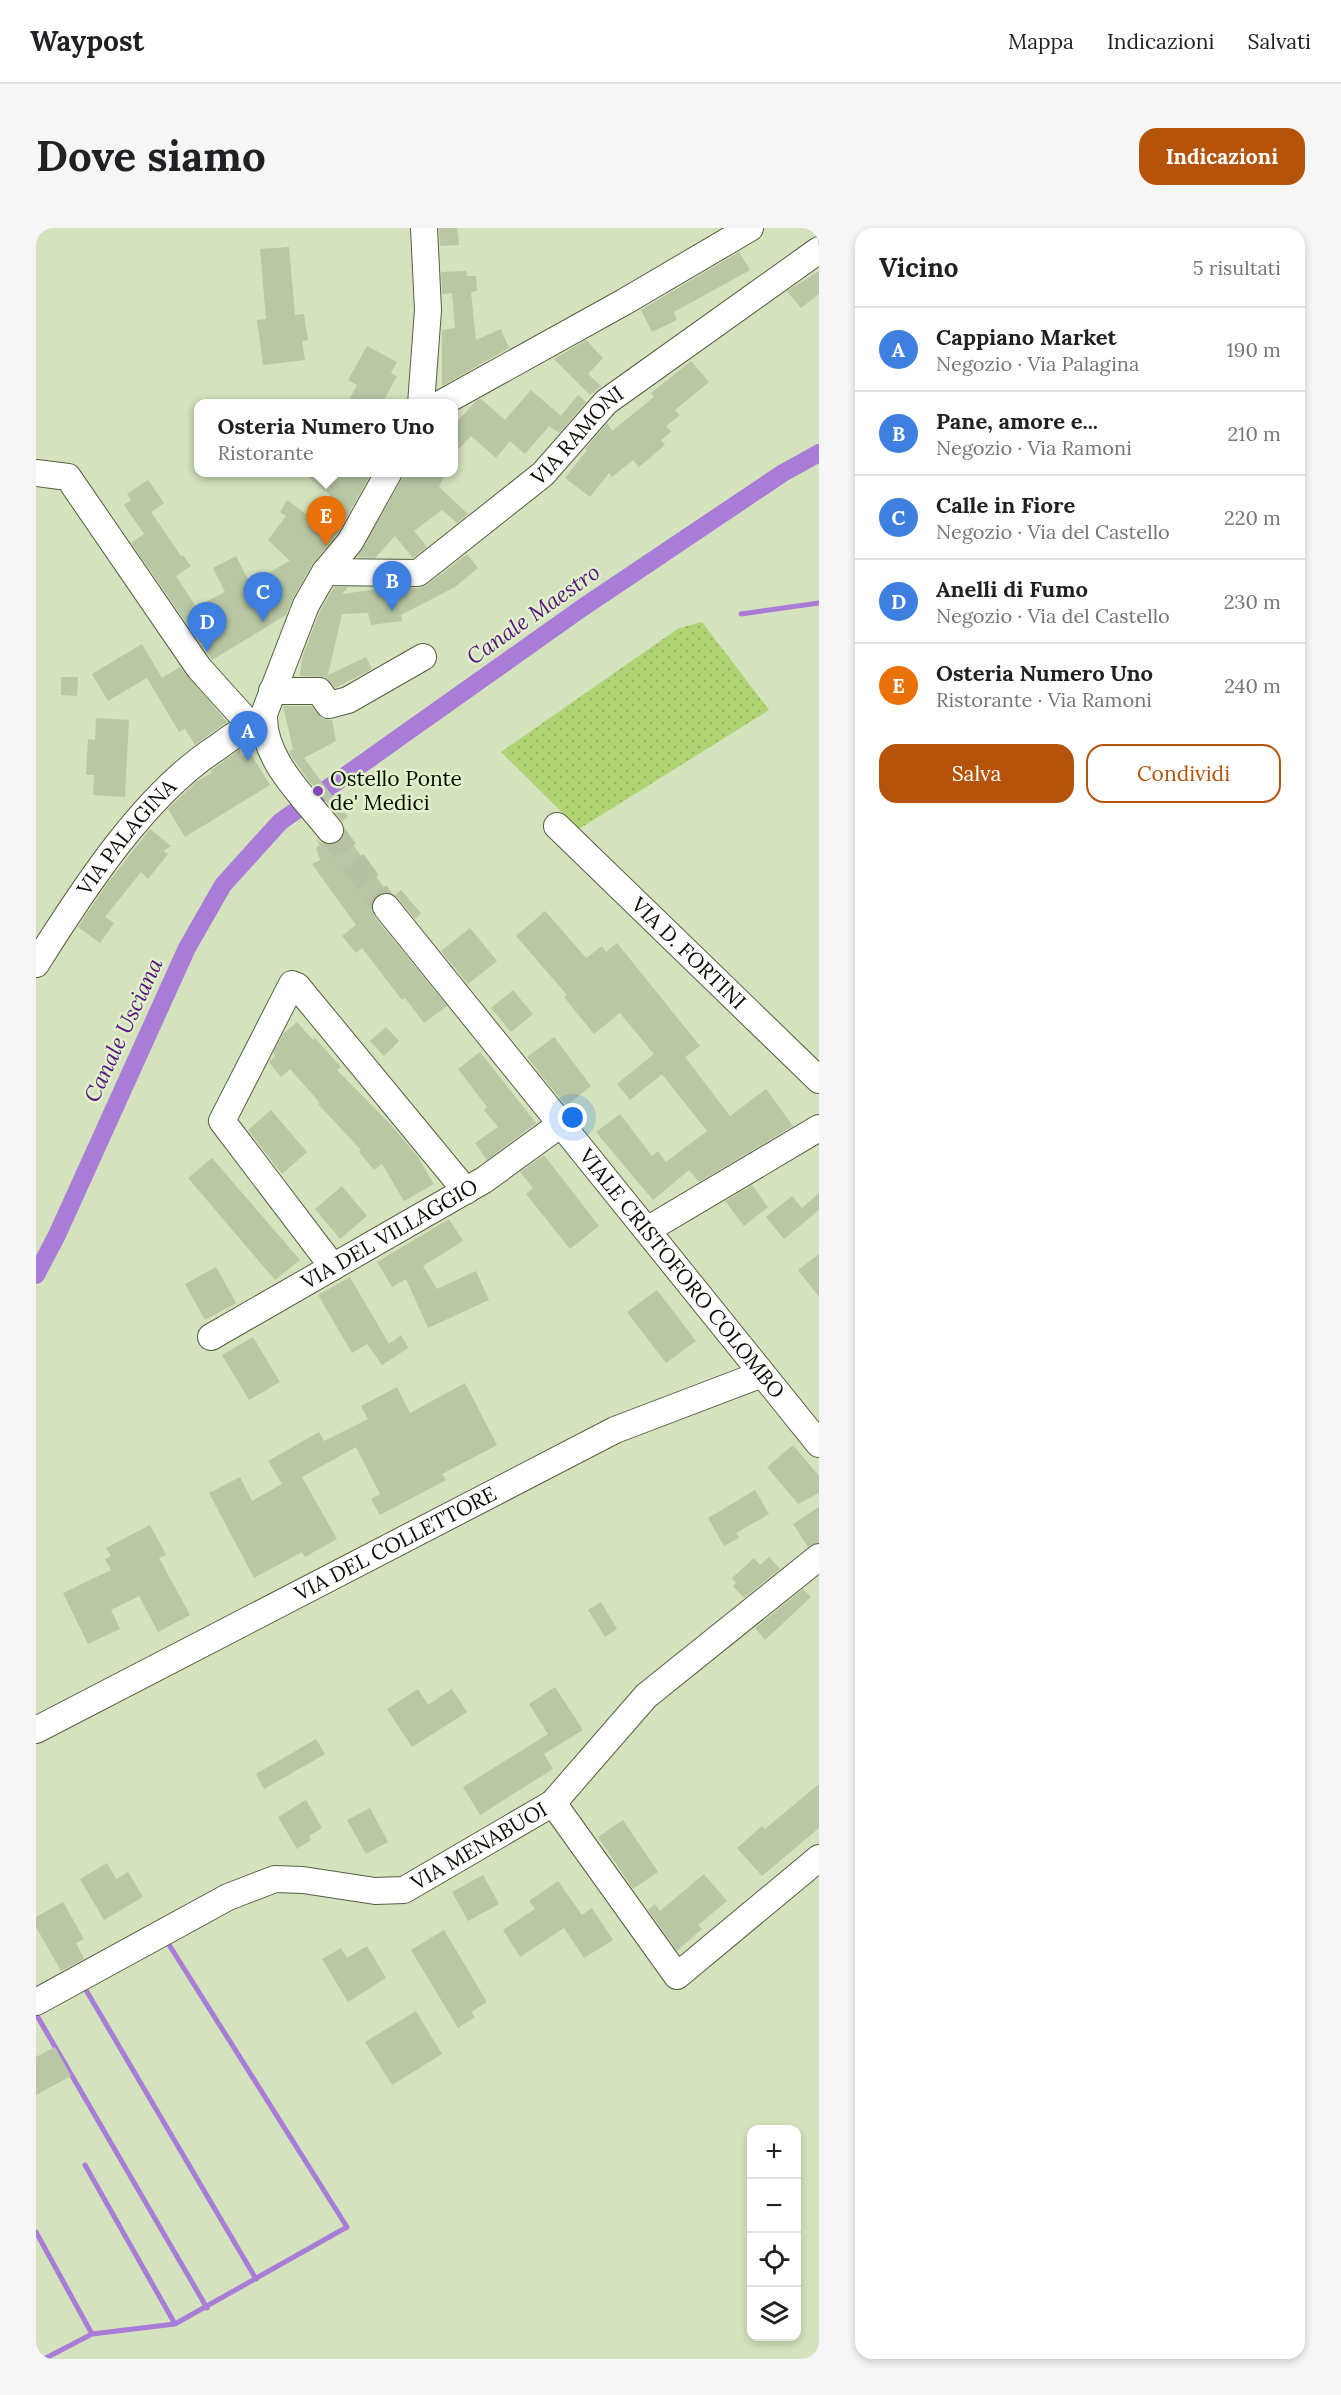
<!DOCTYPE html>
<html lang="it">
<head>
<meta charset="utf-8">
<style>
	:root { --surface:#fff; --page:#f6f6f6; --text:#202124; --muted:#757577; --line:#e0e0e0; --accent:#b45309 }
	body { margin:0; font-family:Lora,serif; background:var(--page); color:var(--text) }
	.controls { position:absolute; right:18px; bottom:18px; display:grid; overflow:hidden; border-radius:12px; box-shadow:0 3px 9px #0003 }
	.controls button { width:54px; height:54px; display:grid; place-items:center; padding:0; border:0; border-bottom:2px solid var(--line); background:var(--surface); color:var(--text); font:30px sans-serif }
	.you { position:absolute; left:537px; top:890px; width:21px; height:21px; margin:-15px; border:4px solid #fff; border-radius:50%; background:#1a73e8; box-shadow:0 0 0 9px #1a73e833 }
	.badge { display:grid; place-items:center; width:39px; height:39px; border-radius:50%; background:var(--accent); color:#fff; font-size:20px; font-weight:700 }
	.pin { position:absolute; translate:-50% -50px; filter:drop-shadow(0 2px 3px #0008) }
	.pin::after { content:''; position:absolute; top:32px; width:21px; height:18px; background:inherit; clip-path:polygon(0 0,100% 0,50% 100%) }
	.popup { position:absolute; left:158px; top:171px; width:264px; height:78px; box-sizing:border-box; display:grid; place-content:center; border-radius:12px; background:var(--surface); filter:drop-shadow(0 2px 4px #0005); font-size:20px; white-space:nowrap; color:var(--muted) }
	.popup b { font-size:22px; color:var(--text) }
	.popup::after { content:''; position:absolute; left:50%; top:100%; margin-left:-12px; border:12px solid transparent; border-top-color:var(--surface) }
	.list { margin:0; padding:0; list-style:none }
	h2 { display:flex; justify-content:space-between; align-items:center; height:78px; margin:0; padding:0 24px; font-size:26px }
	h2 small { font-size:20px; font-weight:400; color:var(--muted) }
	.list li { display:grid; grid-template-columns:39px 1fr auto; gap:18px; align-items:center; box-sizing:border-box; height:84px; padding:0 24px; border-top:2px solid var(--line) }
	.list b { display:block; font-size:22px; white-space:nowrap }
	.list p { margin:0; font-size:20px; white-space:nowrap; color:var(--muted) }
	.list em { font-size:20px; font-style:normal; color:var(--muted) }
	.actions { display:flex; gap:12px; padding:18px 24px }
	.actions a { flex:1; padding:14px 0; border:2px solid var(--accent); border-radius:18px; text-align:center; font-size:21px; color:var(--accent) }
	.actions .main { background:var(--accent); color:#fff }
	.icon { flex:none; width:33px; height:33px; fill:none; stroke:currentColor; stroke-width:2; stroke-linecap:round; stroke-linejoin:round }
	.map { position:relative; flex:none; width:783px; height:2131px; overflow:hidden; border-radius:18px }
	header { display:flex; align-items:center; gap:36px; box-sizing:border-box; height:84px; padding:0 30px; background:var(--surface); border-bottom:2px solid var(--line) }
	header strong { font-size:28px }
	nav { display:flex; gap:33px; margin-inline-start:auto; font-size:21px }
	.intro { display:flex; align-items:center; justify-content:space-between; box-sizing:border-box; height:144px; padding:0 36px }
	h1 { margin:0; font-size:42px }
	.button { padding:15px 27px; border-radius:18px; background:var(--accent); color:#fff; font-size:21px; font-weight:700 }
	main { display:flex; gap:36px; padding:0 36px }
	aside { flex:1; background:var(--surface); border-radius:18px; box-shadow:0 3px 9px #0003 }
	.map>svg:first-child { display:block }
</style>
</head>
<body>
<header>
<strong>Waypost</strong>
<nav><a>Mappa</a><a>Indicazioni</a><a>Salvati</a></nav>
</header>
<div class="intro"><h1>Dove siamo</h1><a class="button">Indicazioni</a></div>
<main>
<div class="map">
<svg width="783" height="2131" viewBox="0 0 783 2131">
	<defs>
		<pattern id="green-dots" width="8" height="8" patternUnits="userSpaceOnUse" patternTransform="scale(1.5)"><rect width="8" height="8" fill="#b0d373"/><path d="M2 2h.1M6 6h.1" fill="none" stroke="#96b462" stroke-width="1.8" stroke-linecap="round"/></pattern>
	</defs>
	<rect width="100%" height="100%" fill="#d4e2be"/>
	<path fill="url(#green-dots)" d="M666 394 733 482 543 601 465 524 643 400Z"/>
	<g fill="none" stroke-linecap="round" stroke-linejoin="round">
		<path stroke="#a97cd7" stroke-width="5" d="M705 386 783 375
			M47 1757 220 2051
			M0 1786 171 2080
			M49 1937 139 2096
			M0 2004 56 2106
			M8 2131 56 2106 139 2096 311 1999 130 1712"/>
		<path stroke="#a97cd7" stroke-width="18" d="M0 1047 21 1007 151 720 187 657 244 594 546 380 747 245 783 225"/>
	</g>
	<path fill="#b9c7a4" d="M403 0H421L423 17 404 18Z
		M253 19 259 87 268 86 272 112 266 113 269 132 227 137 221 92 230 91 224 21Z
		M703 24 714 42 638 84 641 92 616 104 605 82Z
		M430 43 431 48H440L441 63 435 64 440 112 465 101 473 120 406 158V102L419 100 416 65 406 66 405 44Z
		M783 43V66L765 80 751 63Z
		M550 112 567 130 552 146 565 158 554 167 518 131Z
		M331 118 361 134 355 145 361 148 346 176H324L314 170 321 157 312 152Z
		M655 133 673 154 639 182 644 187 630 198 635 204 625 212 629 217 603 239 597 232 576 249 573 245 554 269 529 250 551 222 549 221 571 195 576 203 618 169 615 165Z
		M495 162 525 188 542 167 550 174 523 205 513 198 489 226 474 213 460 230 435 208 417 227V198L441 172 445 171 469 192Z
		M266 244H336L302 305 276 337 257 370 250 387 176 432 95 315 108 306 88 277 95 272 91 266 112 252 128 275 115 284 145 328 147 327 155 338 140 348 160 379 189 364 177 340 200 328 214 355 254 333 232 312 250 288 244 284 251 272 277 291 294 267Z
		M368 244H410L403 259 432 286 421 295 406 282 378 303 391 319 377 330 359 308 339 330 321 329 366 251Z
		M431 326 442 340 419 359 365 387 366 393 335 397 332 385 306 386 292 447 330 429 336 441 299 460 289 449 264 448 266 430 284 383 298 359H312L306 366 349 360H383L391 357Z
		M106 416 126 450 144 439 191 494 159 517 149 501 143 504 111 450 72 473 56 446Z
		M25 449H42L41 468 25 467Z
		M247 478H275L287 491 296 492 300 513 268 530 312 589 306 593 273 553 254 526 253 524 257 521Z
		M60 490 93 492 89 569 57 567 58 547H50L52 511 59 512Z
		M203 522 206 528 213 523 234 557 149 609 132 581 161 553 176 545 174 543Z
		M114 601 135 618 127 623 132 626 112 651 105 644 69 689 78 695 64 715 42 699 71 656Z
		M308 604 352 665 341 667 336 673 335 681 338 688 411 778 388 795 369 770 366 772 326 720 320 725 306 708 320 697 276 636 284 632 280 620 284 617 280 612 289 616 297 617 304 613Z
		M365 662 385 685 379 691 359 667Z
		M509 683 550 730 566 718 570 724 581 715 664 818 649 829 694 888 730 861 757 898 663 954 653 942 617 972 560 904 584 886 616 928 622 923 630 934 671 903 626 846 594 872 581 856 618 826 584 785 558 806 528 769 531 767 480 708Z
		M434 700 461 733 432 756 405 723Z
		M477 762 497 786 475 804 455 780Z
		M261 794 277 812 279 810 305 839 301 842 355 897 382 929 398 956 368 973 346 936 338 942 323 924 325 922 282 876 284 875 254 841 245 849 233 834 239 828 237 825 247 806Z
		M350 799 363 813 348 828 334 813Z
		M518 809 555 858 530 878 491 829Z
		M444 824 500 895 451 932 439 915 462 899 448 882 451 879 422 841Z
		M235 882 271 924 246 946 212 902Z
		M508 927 563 998 534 1021 490 966 497 960 484 944Z
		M176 930 264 1032 239 1052 152 950Z
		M716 957 732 979 708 998 689 973Z
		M306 958 331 988 304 1011 279 981Z
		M783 965V982L748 1011 730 989 756 968 766 980Z
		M413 991 427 1013 387 1038 401 1061 440 1043 453 1072 392 1100 370 1051 356 1059 341 1034Z
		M783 1026V1069L762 1042Z
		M180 1039 200 1075 169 1092 149 1056Z
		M314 1049 353 1116 365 1107 372 1120 346 1137 331 1116 316 1125 282 1067Z
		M621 1062 660 1113 630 1135 591 1084Z
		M217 1109 244 1154 213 1172 186 1127Z
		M429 1155 461 1217 406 1246 410 1252 344 1287 335 1271 344 1266 320 1219 266 1249 301 1311 269 1329 266 1324 218 1350 173 1265 204 1249 216 1273 246 1256 232 1233 283 1204 288 1213 332 1191 325 1178 361 1159 374 1185Z
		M757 1217 783 1248V1265L762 1276 731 1239Z
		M719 1262 733 1286 700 1305 703 1310 688 1318 672 1290Z
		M783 1279V1314L772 1319 757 1296Z
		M114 1297 130 1327 123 1330 154 1387 122 1404 103 1368 75 1382 84 1401 52 1416 27 1365 75 1342 69 1331 75 1328 70 1320Z
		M733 1329 744 1341 708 1370 697 1358 700 1355 696 1350 718 1330 724 1337Z
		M767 1361 775 1369 729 1412 719 1400Z
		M565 1374 581 1401 569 1409 552 1382Z
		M519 1459 547 1502 508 1526 517 1541 444 1587 427 1559 512 1506 493 1476Z
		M382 1461 392 1477 416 1461 431 1484 376 1519 351 1481Z
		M280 1511 289 1526 228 1561 220 1546Z
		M783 1556V1600L726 1648 701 1620 726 1598 729 1601Z
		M270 1572 286 1600 273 1608 275 1612 261 1621 242 1589Z
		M334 1580 352 1614 330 1626 311 1592Z
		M587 1592 622 1644 597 1661 562 1609Z
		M71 1635 80 1651 92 1644 107 1669 68 1692 44 1651Z
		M668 1646 691 1673 662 1697 666 1701 641 1723 612 1682 619 1676 624 1683Z
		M447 1647 463 1676 432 1693 416 1664Z
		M522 1653 546 1687 556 1680 577 1712 548 1730 528 1700 484 1729 467 1702 499 1681 493 1673Z
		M27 1674 48 1711 40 1715 48 1731 25 1743 0 1699V1689Z
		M408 1702 451 1774 435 1784 439 1789 422 1800 375 1722Z
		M331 1718 350 1750 312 1774 286 1731 305 1720 311 1730Z
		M380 1783 406 1826 356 1857 329 1814Z
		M19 1819 35 1848 0 1867V1829Z"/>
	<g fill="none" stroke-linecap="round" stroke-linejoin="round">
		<path stroke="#b6c2a2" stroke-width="26" stroke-dasharray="26 13" stroke-linecap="butt" d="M294 602 350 679"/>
		<g stroke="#546040" stroke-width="28">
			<g id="minor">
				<path d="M385 176 392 82 388 0"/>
				<path d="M404 176 588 74 714 0"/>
				<path d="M0 245 32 249 163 440 208 490 228 499"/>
				<path id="s1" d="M289 344 382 345 507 246 570 174 783 22"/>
				<path d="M236 463H283L293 477 312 472 387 429"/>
				<path id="s2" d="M521 598 783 852"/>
				<path d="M294 602C268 569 226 531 228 486L270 377 289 344 314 314 353 244"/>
				<path id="s3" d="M350 679 783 1216"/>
				<path id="s4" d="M0 736C46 663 109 565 182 519 189 514 197 507 205 504 212 501 220 500 228 499"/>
				<path d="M611 1002 783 900"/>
				<path d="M297 1039 186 893 256 756 261 758 430 963"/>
				<path id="s5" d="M175 1109 448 952 525 896"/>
				<path id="s6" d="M0 1502 579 1202 726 1146"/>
				<path d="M517 1575 641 1748 783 1630"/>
				<path id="s7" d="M0 1774 192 1669 239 1651 267 1652 339 1663 368 1662 517 1575 610 1468 783 1329"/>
			</g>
		</g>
		<use href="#minor" stroke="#fff" stroke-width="26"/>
	</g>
	<circle fill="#8446bb" stroke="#e1efcb" stroke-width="2" cx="282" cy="563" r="6"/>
	<g text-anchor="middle" stroke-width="5" stroke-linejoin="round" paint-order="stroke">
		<g font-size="21" fill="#090e03" stroke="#e1efcb">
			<text dy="7" stroke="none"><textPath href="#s1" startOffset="304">VIA RAMONI</textPath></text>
			<text dy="7" stroke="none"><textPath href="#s4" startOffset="156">VIA PALAGINA</textPath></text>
			<text dy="7" stroke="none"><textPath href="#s2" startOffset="183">VIA D. FORTINI</textPath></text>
			<text dy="7" stroke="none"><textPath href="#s5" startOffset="206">VIA DEL VILLAGGIO</textPath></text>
			<text dy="7" stroke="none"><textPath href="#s3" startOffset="471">VIALE CRISTOFORO COLOMBO</textPath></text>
			<text dy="7" stroke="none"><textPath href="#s6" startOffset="405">VIA DEL COLLETTORE</textPath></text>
			<text dy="7" stroke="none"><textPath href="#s7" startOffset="486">VIA MENABUOI</textPath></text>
		</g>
		<g font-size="21" fill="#090e03" stroke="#e1efcb" text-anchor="start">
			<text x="294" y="558">Ostello Ponte<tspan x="294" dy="24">de' Medici</tspan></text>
		</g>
		<g font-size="22" font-style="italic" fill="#531381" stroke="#e1efcb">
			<text transform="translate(497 386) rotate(-35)" y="8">Canale Maestro</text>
			<text transform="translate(87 802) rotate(-65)" y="8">Canale Usciana</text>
		</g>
	</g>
</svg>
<div class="controls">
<button>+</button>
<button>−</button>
<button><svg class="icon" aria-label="locate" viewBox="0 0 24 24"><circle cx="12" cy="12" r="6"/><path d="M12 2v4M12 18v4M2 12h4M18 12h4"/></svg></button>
<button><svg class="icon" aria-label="layers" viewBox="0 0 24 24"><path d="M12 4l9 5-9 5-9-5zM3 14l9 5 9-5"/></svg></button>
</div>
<div class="you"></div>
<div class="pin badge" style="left:212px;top:533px;background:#3f7fe0">A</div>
<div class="pin badge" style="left:356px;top:383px;background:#3f7fe0">B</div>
<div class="pin badge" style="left:227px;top:394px;background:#3f7fe0">C</div>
<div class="pin badge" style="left:171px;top:424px;background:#3f7fe0">D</div>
<div class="pin badge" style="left:290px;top:318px;background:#e8710a">E</div>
<div class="popup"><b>Osteria Numero Uno</b>Ristorante</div>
</div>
<aside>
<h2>Vicino<small>5 risultati</small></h2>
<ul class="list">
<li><span class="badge" style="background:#3f7fe0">A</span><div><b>Cappiano Market</b><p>Negozio · Via Palagina</p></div><em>190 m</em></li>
<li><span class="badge" style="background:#3f7fe0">B</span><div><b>Pane, amore e...</b><p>Negozio · Via Ramoni</p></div><em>210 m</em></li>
<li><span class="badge" style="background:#3f7fe0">C</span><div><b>Calle in Fiore</b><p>Negozio · Via del Castello</p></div><em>220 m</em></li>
<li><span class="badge" style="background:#3f7fe0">D</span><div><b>Anelli di Fumo</b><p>Negozio · Via del Castello</p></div><em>230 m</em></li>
<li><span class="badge" style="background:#e8710a">E</span><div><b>Osteria Numero Uno</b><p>Ristorante · Via Ramoni</p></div><em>240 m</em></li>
</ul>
<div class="actions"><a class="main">Salva</a><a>Condividi</a></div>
</aside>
</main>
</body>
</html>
